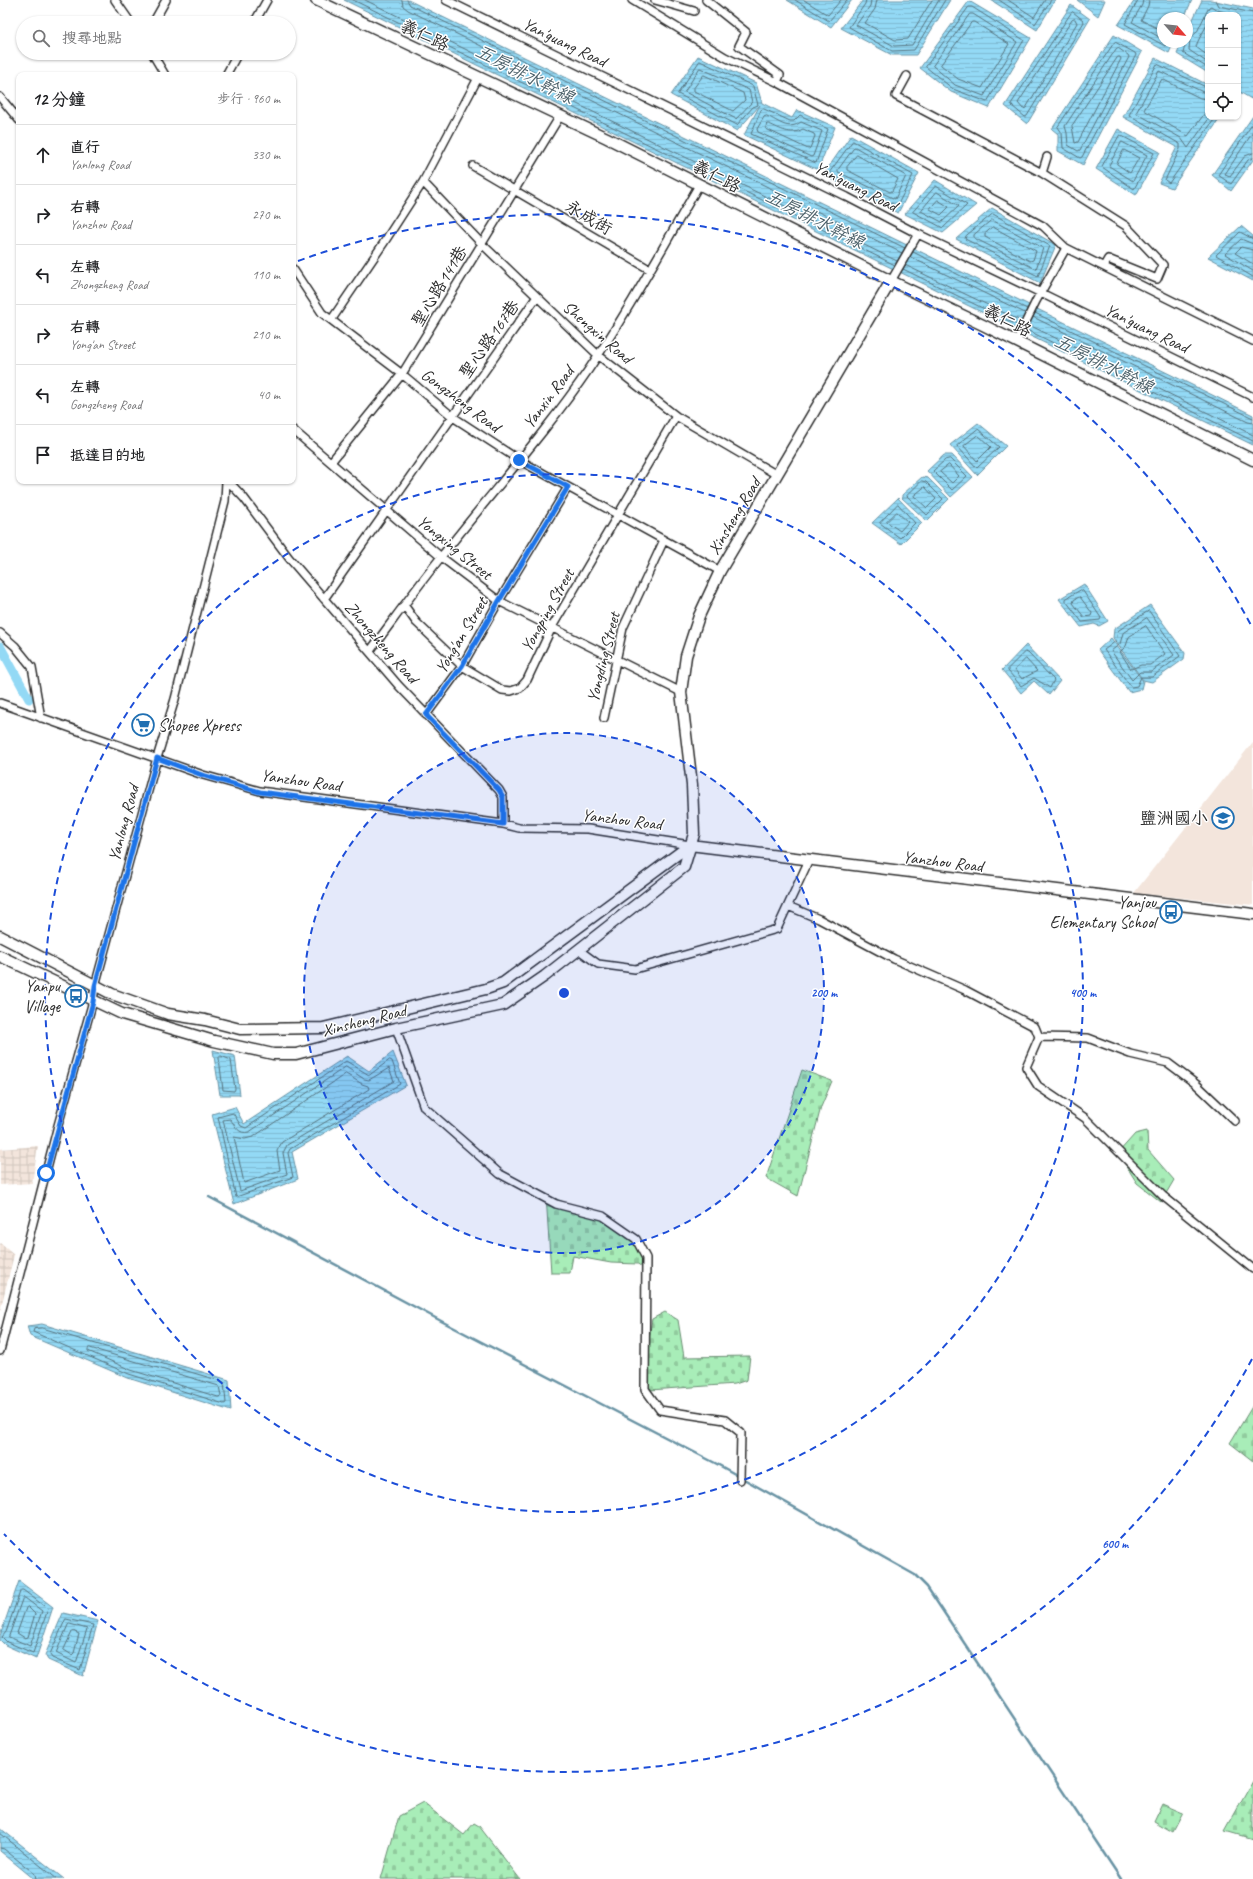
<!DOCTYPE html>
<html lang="zh-TW">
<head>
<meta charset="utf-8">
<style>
	:root { --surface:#fff; --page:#f6f6f6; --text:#202124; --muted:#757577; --line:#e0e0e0 }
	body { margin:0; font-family:Caveat,"LXGW WenKai TC",sans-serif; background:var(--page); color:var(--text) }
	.controls { position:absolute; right:12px; top:12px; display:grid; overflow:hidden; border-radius:8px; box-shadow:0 1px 3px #0004 }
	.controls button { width:36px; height:36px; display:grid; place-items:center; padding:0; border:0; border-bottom:1px solid var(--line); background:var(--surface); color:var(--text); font:20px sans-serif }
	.compass { position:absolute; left:1157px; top:12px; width:36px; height:36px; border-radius:50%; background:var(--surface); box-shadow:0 1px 3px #0004; rotate:118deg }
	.stop { position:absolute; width:12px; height:12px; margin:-9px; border:3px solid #1a73e8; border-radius:50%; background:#fff }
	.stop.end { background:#1a73e8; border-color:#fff; box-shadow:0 1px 4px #0008 }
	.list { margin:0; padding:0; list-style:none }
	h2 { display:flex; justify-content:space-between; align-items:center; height:52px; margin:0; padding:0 16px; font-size:17px }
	h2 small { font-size:13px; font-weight:400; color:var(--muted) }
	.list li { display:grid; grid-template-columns:26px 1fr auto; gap:12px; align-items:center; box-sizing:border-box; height:60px; padding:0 16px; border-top:1px solid var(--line) }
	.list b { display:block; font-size:15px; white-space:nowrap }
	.list p { margin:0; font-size:13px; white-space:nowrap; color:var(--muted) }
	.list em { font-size:13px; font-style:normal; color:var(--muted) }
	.icon { flex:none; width:22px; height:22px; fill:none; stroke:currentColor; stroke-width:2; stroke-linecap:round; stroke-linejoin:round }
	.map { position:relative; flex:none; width:1253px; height:1879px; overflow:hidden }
	.search { position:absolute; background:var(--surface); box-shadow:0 1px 3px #0004; left:16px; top:16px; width:280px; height:44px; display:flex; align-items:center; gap:10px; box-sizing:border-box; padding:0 14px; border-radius:22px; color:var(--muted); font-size:15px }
	.panel { position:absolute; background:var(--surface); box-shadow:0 1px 3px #0004; left:16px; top:72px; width:280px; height:412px; border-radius:8px }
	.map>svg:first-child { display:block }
</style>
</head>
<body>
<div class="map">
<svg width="1253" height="1879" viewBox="0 0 1253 1879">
	<defs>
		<pattern id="industrial-grid" width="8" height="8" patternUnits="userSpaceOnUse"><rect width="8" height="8" fill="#f3e5dc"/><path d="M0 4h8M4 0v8" fill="none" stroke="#d0c5bd"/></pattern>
		<pattern id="cemetery-stones" width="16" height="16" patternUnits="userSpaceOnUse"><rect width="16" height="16" fill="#a8edb8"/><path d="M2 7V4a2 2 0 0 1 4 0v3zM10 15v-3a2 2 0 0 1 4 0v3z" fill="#91cb9e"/></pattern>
		<pattern id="water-rules" width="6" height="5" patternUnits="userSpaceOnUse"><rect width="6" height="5" fill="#93d9f5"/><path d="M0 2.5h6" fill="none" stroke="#7fbad2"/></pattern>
	</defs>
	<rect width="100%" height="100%" fill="#fff"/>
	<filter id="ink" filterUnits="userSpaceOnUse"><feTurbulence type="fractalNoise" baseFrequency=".025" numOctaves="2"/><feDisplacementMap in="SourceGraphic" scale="8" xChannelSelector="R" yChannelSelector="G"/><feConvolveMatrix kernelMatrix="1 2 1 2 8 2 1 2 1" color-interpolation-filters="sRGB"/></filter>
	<g filter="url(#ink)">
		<path fill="#f3e5dc" d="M1253 742V905L1134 893Z"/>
		<path fill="url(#industrial-grid)" d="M38 1146 32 1183 0 1185V1149Z
			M0 1243 14 1255 0 1311Z"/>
		<path fill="url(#cemetery-stones)" stroke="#6a8c72" d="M802 1070 832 1081 821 1107 798 1196 766 1178Z
			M1147 1131 1148 1150 1174 1180 1161 1202 1137 1183 1118 1153 1135 1134Z
			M546 1195 612 1221 639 1238 649 1273 638 1264 611 1263 573 1256 570 1273H551Z
			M665 1312 678 1320 684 1357 750 1356 747 1380 735 1384 650 1390 646 1360 652 1319Z
			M1253 1405V1461L1230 1443Z
			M1253 1781V1839L1225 1831Z
			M423 1803 464 1835 474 1823 479 1826 520 1879H381L399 1816Z
			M1162 1804 1183 1813 1173 1832 1154 1821Z"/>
		<path fill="url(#water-rules)" stroke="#6993a4" d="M344 0H408L1253 415V445Z
			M787 0H852L831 27Z
			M863 0H950L916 55H892L841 28Z
			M991 0H1055L1037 30Z
			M1077 0H1105L1098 16Z
			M1135 0H1192L1184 18H1163V42H1174L1169 53 1118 25Z
			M1202 0H1211L1253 9V100L1238 91V15H1208V73L1177 54 1182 42H1187V32Z
			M969 1 1031 38 989 108 951 92 920 68Z
			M1071 5 1090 19 1027 124 1005 106Z
			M1114 35 1142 52 1083 165 1058 151V134L1052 129Z
			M698 56 756 83 762 103 792 118 797 110 835 127 818 170 744 135 760 105 737 131 671 95Z
			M1155 58 1208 85V117H1221L1172 188 1159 183 1177 147 1123 117Z
			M1253 116V160L1231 191 1212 175Z
			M1118 129 1160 152 1136 195 1096 169Z
			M851 135 919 173 898 213 823 175Z
			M935 180 976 205 943 233 905 214Z
			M992 208 1056 245 1040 283 956 239Z
			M1241 226 1253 236V281L1208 257Z
			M978 423 1006 446 977 475 950 445Z
			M944 455H952L973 477 951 497 927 471Z
			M922 477 928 478 949 499 927 521 902 498V495Z
			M898 498 922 523 901 544 872 523Z
			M1084 584 1108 621 1099 626 1094 624 1081 627 1059 599Z
			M1150 605 1185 653 1184 659 1152 682 1143 680 1113 638 1114 629Z
			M1111 638 1143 681 1141 689 1129 692 1098 650Z
			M1026 645 1060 681 1049 695 1034 681 1021 693 1002 670Z
			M213 1050 235 1056 240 1095H220Z
			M393 1052 406 1085 292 1152 298 1179 234 1204 212 1114 235 1107 244 1124 347 1056 369 1071Z
			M42 1324 229 1380 231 1411 128 1378 30 1336 27 1326Z
			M19 1581 53 1607 36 1659 5 1645 0 1640V1636Z
			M63 1613 98 1621 83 1676 48 1660 45 1655Z
			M0 1828 64 1879H34L0 1851Z"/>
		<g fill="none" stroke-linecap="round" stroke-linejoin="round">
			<path stroke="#55717c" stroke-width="1" d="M353 0 895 265
				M365 0 897 261
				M402 0 403 6 408 10 902 253
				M407 0 410 5 905 248
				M795 0 829 21 847 0
				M804 0 828 15 841 0
				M866 0 865 4 849 27 892 51 914 50 945 0
				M871 0 870 6 856 25 894 46 912 45 939 0
				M877 0 875 9 865 23 895 40 908 39 932 0
				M999 0 1035 24 1051 0
				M1008 0 1034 17 1045 0
				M1138 0 1125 24 1165 46 1169 42
				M1143 0 1142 5 1132 22 1163 39
				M1149 0 1148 6 1141 20 1163 31
				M1216 0 1219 6 1253 13
				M969 7H972L1024 40 987 102 953 89 926 67Z
				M1073 12 1083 20 1084 22 1027 116 1025 117 1012 106 1011 104 1071 13Z
				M970 14H973L1017 42 984 96 955 85 933 66Z
				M1075 19 1077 23 1026 108 1023 109 1018 103 1072 20Z
				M972 22H974L1009 44 982 88 958 79 941 65Z
				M1208 23C1204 31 1198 39 1196 47L1208 56
				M1115 42 1135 53 1136 55 1082 157 1080 158 1063 148 1062 133 1058 127Z
				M1186 42 1183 53 1208 68
				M1118 48 1128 55 1129 57 1080 150 1078 151 1068 145 1067 133 1065 126 1116 49Z
				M1118 57H1120L1121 59 1078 142 1075 143 1072 126Z
				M700 61 753 86 758 105 753 107 737 125 678 94Z
				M1208 63 1189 50 1190 38 1197 32 1209 7 1211 6 1217 10 1238 15
				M700 68 749 90 752 102 736 119 685 92Z
				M704 75 743 93 745 100 733 111 694 91V88Z
				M1208 88 1157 64 1129 115 1180 144V149L1165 180 1169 183 1216 117
				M1208 93 1203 92 1159 71 1136 113 1181 138 1188 148 1210 117
				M1208 99 1200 98 1162 79 1144 110 1188 136 1208 109
				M764 109 790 121H794L800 115 828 129 816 163 751 134 761 110Z
				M767 116C780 122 788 131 801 122L822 131 813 156 811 157 758 132 757 129 764 117Z
				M1253 123 1218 175 1231 184 1248 160 1253 158
				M767 124H769C781 129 790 136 803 129L814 134 815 136 810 148 808 149 766 129Z
				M1253 132 1225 174 1230 176 1245 156 1253 153
				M1120 135 1154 153 1134 189 1102 167Z
				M853 141 913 175 897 206 830 174V172Z
				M1122 142 1147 155 1133 181 1109 166Z
				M855 147 906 176 895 199 838 172V170Z
				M1124 150 1139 158 1130 173 1117 164Z
				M857 155 898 179 892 191 890 192 847 170V167Z
				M936 186 967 205 943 228 913 212Z
				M937 192 959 206 942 222 921 211Z
				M938 200 949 207 941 215 930 209Z
				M993 214 1050 246 1038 276 965 239 966 236Z
				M992 220 1043 248 1036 269 974 238V235Z
				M993 227 1036 251 1033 260 1030 261 985 237V234Z
				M1253 239 1240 232 1216 255 1253 277
				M1253 244 1241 239 1225 254 1253 271
				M1253 250 1241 247 1235 253 1253 264
				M913 252 1027 309
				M910 257 1025 313
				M905 265 1021 321
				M903 269 1019 326
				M1035 313 1253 418
				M1033 317 1248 422 1253 423
				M1029 325 1253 435
				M1027 330 1253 441
				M978 429 999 447 977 468 957 446Z
				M978 435 991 447 977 461 964 446Z
				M950 459 967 476 952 490 933 471 945 460Z
				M949 465 959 476 952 483 940 472Z
				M922 481 926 482 943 499 927 515 907 496Z
				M925 487 936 499 927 508 914 496Z
				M898 504 915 523 900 538 880 523Z
				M897 512 908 522 900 531 887 522Z
				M1081 590 1083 591 1101 618 1100 620 1082 622 1066 601V599Z
				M1080 597 1092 613 1091 616 1084 617 1073 603 1074 600Z
				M1149 611 1180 656 1152 677H1141L1137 686 1131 687 1104 650 1116 641 1118 631Z
				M1147 618 1174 655 1151 672H1140L1132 680 1111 651 1120 644 1123 633Z
				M1146 626 1165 654 1150 665H1141L1131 669 1120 652 1126 646 1129 637Z
				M1025 652 1028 653 1054 680 1050 688 1034 678 1021 686 1008 671V669Z
				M1026 659 1037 671 1022 679 1015 670Z
				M221 1056 231 1060 235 1089 234 1091 223 1090 219 1058Z
				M390 1060 392 1061 400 1084 290 1149 288 1153 293 1177 236 1197 218 1117 233 1113 241 1126 246 1128 346 1061 369 1075Z
				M346 1067 364 1079 369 1080 389 1068 394 1081 287 1145 283 1153 287 1174 240 1191 223 1120 230 1119C236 1126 238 1135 249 1132Z
				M346 1074 362 1084 368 1086 369 1089 282 1142 277 1151 280 1170 244 1183 234 1137 245 1139 253 1137Z
				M42 1328 224 1382 226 1403 224 1404 129 1374 33 1332 34 1329Z
				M90 1348 219 1386 221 1396 218 1397 131 1370 88 1351V1349Z
				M21 1590H23L48 1609 33 1653 7 1642 2 1637 6 1632Z
				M23 1598H25L42 1611 30 1646 9 1637Z
				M28 1607 35 1614 28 1637 25 1638 17 1633 26 1608Z
				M66 1619 93 1625 80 1670 52 1658 50 1655Z
				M70 1624 87 1629 76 1663 56 1653 68 1625Z
				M73 1631 79 1634 74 1653 72 1655 64 1650Z
				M0 1833 57 1879
				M0 1848 4 1849 35 1874 36 1879"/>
			<path stroke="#6993a4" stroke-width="2.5" d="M209 1197 443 1322 717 1464 915 1575 927 1587 1121 1879"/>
			<path stroke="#93d9f5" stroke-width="9" d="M0 646 29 699"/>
			<g stroke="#2b2b2b" stroke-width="10">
				<path id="street" d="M115 0 131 23
					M446 0 847 197 918 234 1041 293 1253 397
					M632 0 725 57 777 82 1043 226 1066 248 1253 341
					M655 0 694 11
					M706 0 746 32 739 46 780 75 777 82
					M153 23 166 0
					M254 23 267 0
					M152 53 165 75
					M226 75 238 53
					M907 76 896 96 1042 173
					M0 97 19 120
					M1047 157 1042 173 1126 226 1163 265 1157 279 1108 259 1104 266
					M473 166 649 269
					M423 182 482 244 598 355 676 416 777 475
					M293 269 322 313 402 374 453 417 519 460 720 571
					M891 281 918 234
					M332 319 383 244 423 182 478 78
					M1016 342 1036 301 1066 248
					M293 430 441 557 499 601 681 692
					M331 462 402 374 560 116
					M228 481 244 498 289 558 399 686 499 790 503 797V824
					M324 599 536 298
					M404 605 416 622 462 666 502 690 511 691 520 688 527 680 552 627 676 416
					M0 633 15 646 32 667 41 718
					M370 651C394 619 417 587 441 557 490 494 544 435 589 369 629 310 663 247 699 185
					M0 703 203 775 260 791 503 824 519 828 588 829 690 845
					M426 715 462 666 499 601 568 487
					M604 718 623 628 664 540
					M788 906 819 919 894 959 965 990 1035 1027 1039 1037 1026 1067 1038 1086 1085 1118 1163 1196 1253 1269
					M579 950 598 964 635 969 777 929 809 860
					M396 1028 424 1107 500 1174 556 1204 603 1216 636 1239 646 1258 645 1389 660 1410 725 1420 741 1433 740 1480
					M1039 1037 1088 1038 1130 1054 1168 1063 1196 1084 1235 1121
					M0 1351 57 1129 93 1001 95 986 157 758 175 699 225 501 226 481"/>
			</g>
			<g stroke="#2b2b2b" stroke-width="13">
				<path id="secondary" d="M316 0 607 138 891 281 985 326 1253 460
					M690 845 1253 914
					M0 936 112 994 168 1014 205 1020 240 1029 323 1028 486 989 503 983 690 845
					M0 956 122 1014 214 1041 273 1054H296L396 1028 503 1005 545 976 684 867 694 834 692 785 681 692 686 656 699 616 720 571 891 281"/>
			</g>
			<use href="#street" stroke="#fff" stroke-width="7"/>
			<use href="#secondary" stroke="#fff" stroke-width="10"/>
		</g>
	</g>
	<g fill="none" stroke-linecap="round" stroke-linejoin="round" filter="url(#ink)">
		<path stroke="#1a73e8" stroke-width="5" d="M46 1173 93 1002 95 986 157 758 202 775 260 792 503 824V797L499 790 426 715 462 666 499 601 568 487 519 460"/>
	</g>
	<circle cx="564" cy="993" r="260" fill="#1d4ed8" fill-opacity=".12"/>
	<g fill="none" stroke="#1d4ed8" stroke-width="2" stroke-dasharray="7 5">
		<circle cx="564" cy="993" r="260"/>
		<circle cx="564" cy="993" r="519"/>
		<path d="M1252 1359A779 779 0 0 1 4 1534M298 261A779 779 0 0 1 1252 627"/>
	</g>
	<defs>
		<g id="supermarket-ring" transform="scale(1.15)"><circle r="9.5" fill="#fff" stroke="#1f6fb2" stroke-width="1.5"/><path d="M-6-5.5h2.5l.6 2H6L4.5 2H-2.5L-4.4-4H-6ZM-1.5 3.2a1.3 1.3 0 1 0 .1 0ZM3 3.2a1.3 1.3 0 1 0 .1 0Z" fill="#1f6fb2"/></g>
		<g id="school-ring" transform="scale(1.15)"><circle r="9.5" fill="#fff" stroke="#1f6fb2" stroke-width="1.5"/><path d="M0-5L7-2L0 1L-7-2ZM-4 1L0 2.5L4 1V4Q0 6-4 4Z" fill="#1f6fb2"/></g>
		<g id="bus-ring" transform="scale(1.15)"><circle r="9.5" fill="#fff" stroke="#1f6fb2" stroke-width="1.5"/><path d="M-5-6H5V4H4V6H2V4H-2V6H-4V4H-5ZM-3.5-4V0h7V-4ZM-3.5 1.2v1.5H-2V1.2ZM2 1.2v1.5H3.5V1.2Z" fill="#1f6fb2"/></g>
	</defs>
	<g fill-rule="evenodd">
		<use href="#supermarket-ring" x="143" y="725"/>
		<use href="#school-ring" x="1223" y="818"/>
		<use href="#bus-ring" x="1171" y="912"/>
		<use href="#bus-ring" x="76" y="996"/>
	</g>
	<g text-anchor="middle" stroke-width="3" stroke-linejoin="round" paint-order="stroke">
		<g font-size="17" fill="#2b2b2b" stroke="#fff">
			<text transform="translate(425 35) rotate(25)" y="6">義仁路</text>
			<text transform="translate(565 42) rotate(26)" y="6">Yan'guang Road</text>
			<text transform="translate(717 176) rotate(27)" y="6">義仁路</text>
			<text transform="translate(856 186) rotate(27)" y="6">Yan'guang Road</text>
			<text transform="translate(589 217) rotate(30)" y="6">永成街</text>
			<text transform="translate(439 286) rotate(-59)" y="6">聖心路141巷</text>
			<text transform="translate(1008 320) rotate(27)" y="6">義仁路</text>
			<text transform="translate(1147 328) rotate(26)" y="6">Yan'guang Road</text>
			<text transform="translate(598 332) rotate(41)" y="6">Shengxin Road</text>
			<text transform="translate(489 339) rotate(-55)" y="6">聖心路167巷</text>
			<text transform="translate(548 397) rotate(-53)" y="6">Yanxin Road</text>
			<text transform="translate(461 400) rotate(37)" y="6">Gongzheng Road</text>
			<text transform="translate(734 516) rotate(-59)" y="6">Xinsheng Road</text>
			<text transform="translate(455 547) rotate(39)" y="6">Yongxing Street</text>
			<text transform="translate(547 610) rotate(-61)" y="6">Yongping Street</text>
			<text transform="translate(461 635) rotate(-59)" y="6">Yong'an Street</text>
			<text transform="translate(382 642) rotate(49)" y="6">Zhongzheng Road</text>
			<text transform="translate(603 657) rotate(-76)" y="6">Yongding Street</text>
			<text transform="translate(301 780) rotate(8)" y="6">Yanzhou Road</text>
			<text transform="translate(622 819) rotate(7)" y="6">Yanzhou Road</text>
			<text transform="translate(123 823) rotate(-75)" y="6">Yanlong Road</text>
			<text transform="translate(943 861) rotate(7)" y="6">Yanzhou Road</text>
			<text transform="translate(364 1020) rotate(-14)" y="6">Xinsheng Road</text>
		</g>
		<g font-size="17" fill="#2b2b2b" stroke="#fff" text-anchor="end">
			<text x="158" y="731" text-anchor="start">Shopee Xpress</text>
			<text x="1208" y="824">鹽洲國小</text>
			<text x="1156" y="908">Yanjou<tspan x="1156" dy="20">Elementary School</tspan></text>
			<text x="60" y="992">Yanpu<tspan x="60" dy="20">Village</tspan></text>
		</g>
		<g font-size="18" font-style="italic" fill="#4a5f68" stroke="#fff">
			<text transform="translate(525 74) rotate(27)" y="6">五房排水幹線</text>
			<text transform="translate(815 219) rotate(27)" y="6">五房排水幹線</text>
			<text transform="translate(1104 364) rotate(27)" y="6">五房排水幹線</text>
		</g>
	</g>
	<circle cx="564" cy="993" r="6" fill="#1d4ed8" stroke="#fff" stroke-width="2"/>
	<g font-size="12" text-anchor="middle" font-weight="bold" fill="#1d4ed8" stroke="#fff" stroke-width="3" stroke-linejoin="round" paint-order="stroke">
		<text x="824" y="997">200 m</text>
		<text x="1083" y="997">400 m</text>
		<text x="1115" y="1548">600 m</text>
	</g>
</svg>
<div class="controls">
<button>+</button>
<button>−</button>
<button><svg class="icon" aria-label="locate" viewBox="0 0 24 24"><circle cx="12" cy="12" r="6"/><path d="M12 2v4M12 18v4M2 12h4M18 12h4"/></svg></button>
</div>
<svg class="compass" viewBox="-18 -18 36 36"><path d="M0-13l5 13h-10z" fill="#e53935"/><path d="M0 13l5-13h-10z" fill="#757577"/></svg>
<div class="stop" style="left:46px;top:1173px"></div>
<div class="stop end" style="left:519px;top:460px"></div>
<div class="search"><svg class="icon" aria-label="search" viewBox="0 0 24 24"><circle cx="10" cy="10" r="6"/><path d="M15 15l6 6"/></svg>搜尋地點</div>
<section class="panel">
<h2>12 分鐘<small>步行 · 960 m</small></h2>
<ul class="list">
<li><svg class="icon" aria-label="ahead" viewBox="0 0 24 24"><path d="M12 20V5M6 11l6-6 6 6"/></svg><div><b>直行</b><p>Yanlong Road</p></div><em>330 m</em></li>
<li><svg class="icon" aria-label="right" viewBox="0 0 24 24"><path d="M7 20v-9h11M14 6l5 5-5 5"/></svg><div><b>右轉</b><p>Yanzhou Road</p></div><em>270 m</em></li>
<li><svg class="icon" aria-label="left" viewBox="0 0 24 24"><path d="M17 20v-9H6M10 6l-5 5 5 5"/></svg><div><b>左轉</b><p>Zhongzheng Road</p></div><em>110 m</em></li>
<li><svg class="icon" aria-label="right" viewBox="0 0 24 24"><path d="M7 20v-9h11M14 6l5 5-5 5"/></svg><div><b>右轉</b><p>Yong'an Street</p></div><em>210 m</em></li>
<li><svg class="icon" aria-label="left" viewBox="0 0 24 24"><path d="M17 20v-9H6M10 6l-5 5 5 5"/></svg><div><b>左轉</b><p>Gongzheng Road</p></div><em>40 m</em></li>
<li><svg class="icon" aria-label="arrive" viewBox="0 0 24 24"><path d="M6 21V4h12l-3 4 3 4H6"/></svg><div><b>抵達目的地</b></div></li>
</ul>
</section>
</div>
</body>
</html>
